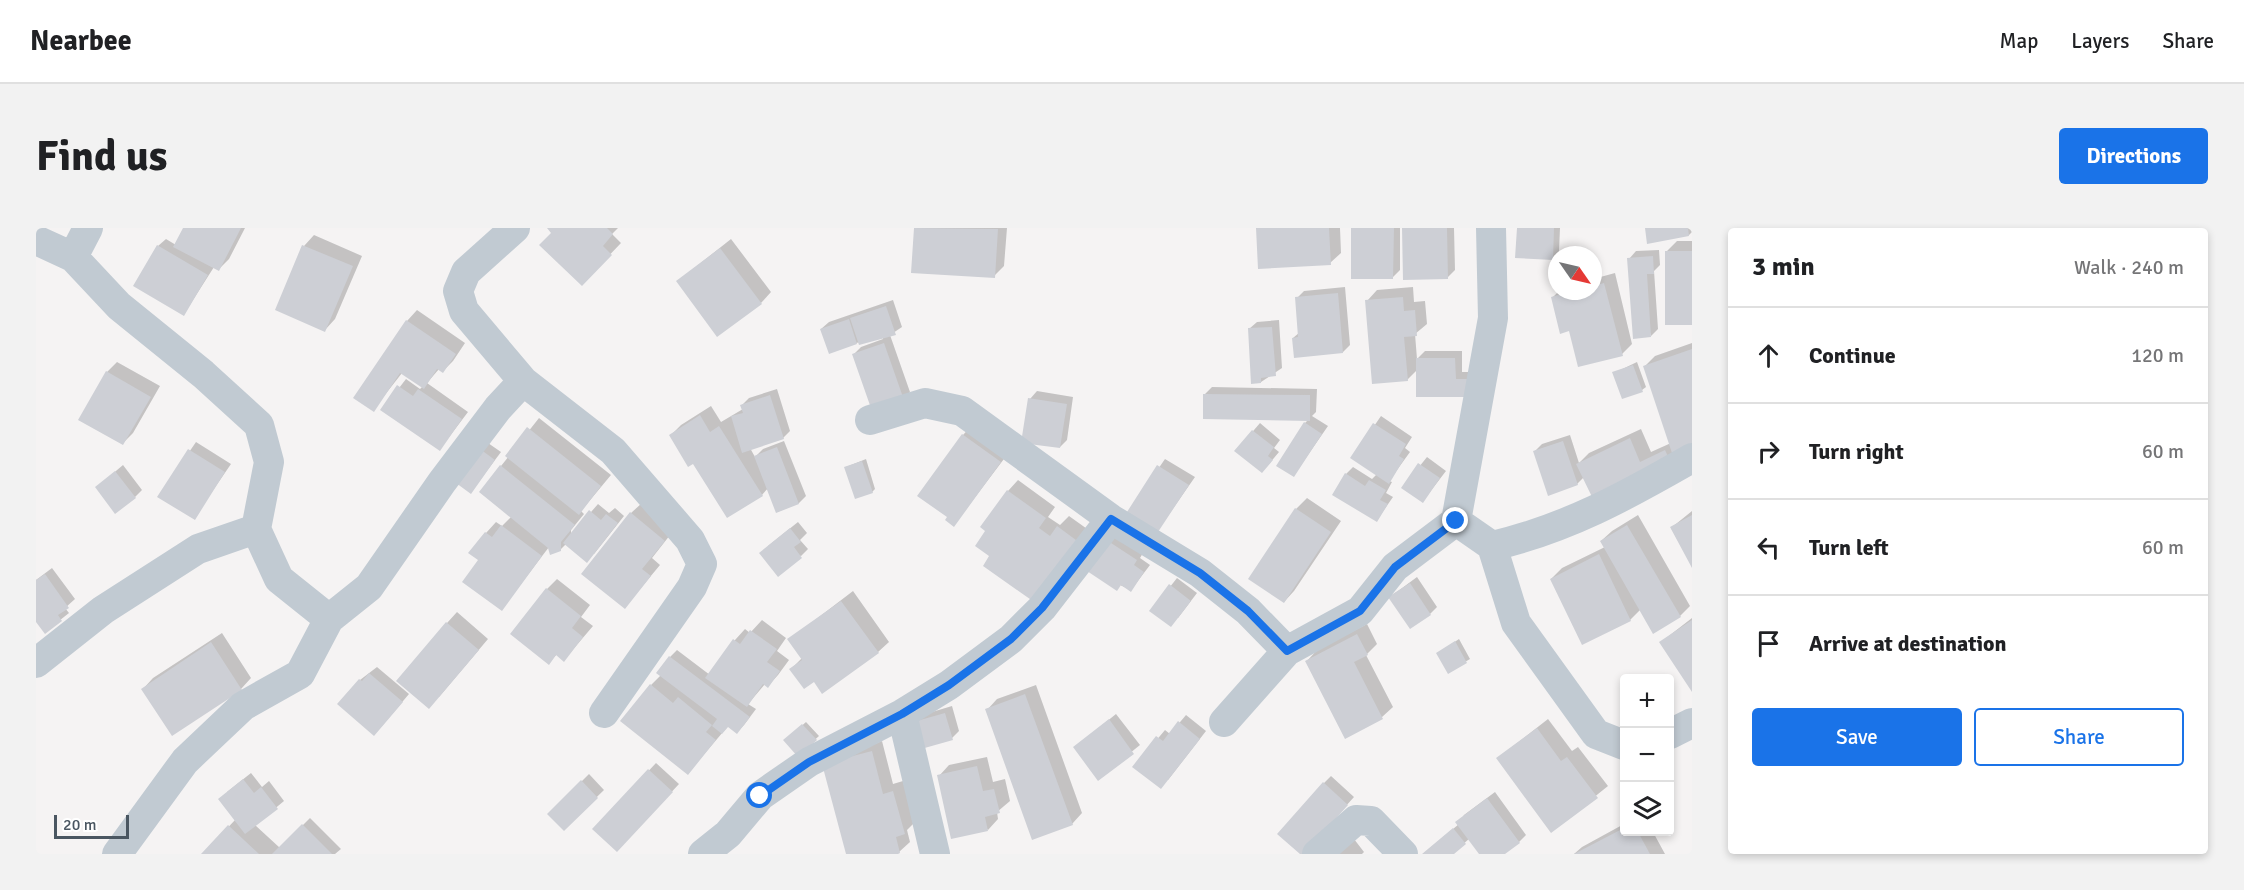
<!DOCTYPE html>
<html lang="en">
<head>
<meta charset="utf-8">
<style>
	:root { --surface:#fff; --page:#f2f2f2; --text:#202124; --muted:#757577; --line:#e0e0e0; --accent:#1a73e8 }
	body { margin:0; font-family:Signika,sans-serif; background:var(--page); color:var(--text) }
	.controls { position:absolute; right:18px; bottom:18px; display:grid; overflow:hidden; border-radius:6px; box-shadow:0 3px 9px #0003 }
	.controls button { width:54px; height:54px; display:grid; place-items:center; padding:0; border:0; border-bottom:2px solid var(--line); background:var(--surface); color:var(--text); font:30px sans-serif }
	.compass { position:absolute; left:1512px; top:18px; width:54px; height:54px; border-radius:50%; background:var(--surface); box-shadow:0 3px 9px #0003; rotate:124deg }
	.scale { position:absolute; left:18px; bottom:15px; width:75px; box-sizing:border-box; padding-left:6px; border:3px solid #4a5661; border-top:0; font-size:16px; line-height:21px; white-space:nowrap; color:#4a5661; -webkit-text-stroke:4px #fff; paint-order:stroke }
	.stop { position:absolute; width:18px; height:18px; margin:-14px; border:4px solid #1a73e8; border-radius:50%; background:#fff }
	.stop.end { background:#1a73e8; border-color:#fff; box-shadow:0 2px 6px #0008 }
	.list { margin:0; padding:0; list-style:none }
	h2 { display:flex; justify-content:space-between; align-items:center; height:78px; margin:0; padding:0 24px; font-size:26px }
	h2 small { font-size:20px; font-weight:400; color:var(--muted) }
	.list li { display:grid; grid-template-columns:39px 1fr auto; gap:18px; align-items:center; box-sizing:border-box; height:96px; padding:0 24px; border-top:2px solid var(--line) }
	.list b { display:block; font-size:22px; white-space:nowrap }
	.list em { font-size:20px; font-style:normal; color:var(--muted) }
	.actions { display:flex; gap:12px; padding:18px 24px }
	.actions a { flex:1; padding:14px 0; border:2px solid var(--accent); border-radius:6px; text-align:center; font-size:21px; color:var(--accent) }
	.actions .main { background:var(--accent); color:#fff }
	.icon { flex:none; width:33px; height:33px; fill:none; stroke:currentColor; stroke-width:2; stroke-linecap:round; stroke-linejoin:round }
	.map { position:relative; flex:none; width:1656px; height:626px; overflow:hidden; border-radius:6px }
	header { display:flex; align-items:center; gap:36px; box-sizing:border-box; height:84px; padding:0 30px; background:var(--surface); border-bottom:2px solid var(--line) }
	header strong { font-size:28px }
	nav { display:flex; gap:33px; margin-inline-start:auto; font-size:21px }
	.intro { display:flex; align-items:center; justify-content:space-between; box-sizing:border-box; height:144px; padding:0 36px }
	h1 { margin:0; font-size:42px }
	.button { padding:15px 27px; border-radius:6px; background:var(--accent); color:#fff; font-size:21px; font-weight:700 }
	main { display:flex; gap:36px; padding:0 36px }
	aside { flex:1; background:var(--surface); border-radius:6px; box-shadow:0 3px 9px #0003 }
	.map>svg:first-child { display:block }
</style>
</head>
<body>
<header>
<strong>Nearbee</strong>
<nav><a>Map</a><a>Layers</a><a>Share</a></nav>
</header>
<div class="intro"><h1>Find us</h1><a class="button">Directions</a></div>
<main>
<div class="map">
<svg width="1656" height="626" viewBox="0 0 1656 626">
	<rect width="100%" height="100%" fill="#f5f3f3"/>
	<path fill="#0003" d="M149 0H209L193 31 183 41 178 39 148 86 122 18 130 11 140 17Z
		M513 0H582L576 6 585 15 546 56Z
		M880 0H971L968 38 958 48 877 44Z
		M1222 0H1304L1305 25 1294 35Z
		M1317 0H1364V42L1357 49Z
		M1368 0H1418L1419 42 1411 50Z
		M1482 0H1524L1523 23 1516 31Z
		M1610 0H1656V4L1653 7Z
		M278 7 326 28 299 91 289 102 268 18Z
		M695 11 735 64 725 75 642 53Z
		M1641 13H1656V96L1630 24Z
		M1623 22 1624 37 1618 43 1622 101 1615 108 1593 31 1600 23Z
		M1579 45 1596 116 1586 126 1534 101 1517 69 1523 63H1557V51Z
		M1309 59 1314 117 1307 124 1257 110 1264 104 1261 70 1268 63Z
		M1377 59 1378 74 1389 73 1391 96 1379 106 1381 131 1389 123H1426V144H1439V160L1381 142 1371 152 1331 73 1341 62Z
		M857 72 866 99 854 107 874 164 867 171 818 126 825 119 847 111V109L820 115 785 101 793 94Z
		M381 82 429 115 417 133 407 143 403 141 391 155 432 184 404 221 346 182 370 151 384 161 387 158 366 145 337 182 371 93Z
		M1243 92 1246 140 1225 154 1213 101 1221 94Z
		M1656 115V217L1645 225 1548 249 1541 256 1498 224 1506 216 1534 207 1543 235 1553 225 1605 201 1615 224 1635 215 1609 138 1619 128Z
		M81 134 124 158 97 205 87 215 71 144Z
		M1601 134 1610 159 1606 162 1578 145Z
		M1176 159 1281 161 1280 184 1276 188 1292 198 1258 247 1269 195 1273 191 1169 166Z
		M741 161 754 203 747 210 714 220 719 229 727 221 748 213 770 268 763 275 741 284 732 260 726 267 658 234 635 207 645 197 675 178 685 194 707 181 706 177 713 170Z
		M1001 163 1037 169 1031 212 1024 219 994 171Z
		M1345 188 1376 209 1369 220 1374 224 1353 253 1356 254 1350 265 1357 269 1341 292 1310 246 1317 239 1336 251 1341 246 1316 230Z
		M503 190 575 247 545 283 548 286 535 302V307L562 276 573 285 579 280 588 288 558 326 530 316 524 322 513 319 466 381 444 332 450 305 460 294 466 298 475 289 465 238Z
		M1224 195 1244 212 1238 220 1243 224 1233 236 1200 223Z
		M937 196 974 223 918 297 927 207Z
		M160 214 195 236 158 290 123 268Z
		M452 215 465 224 435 264 445 222Z
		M1391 229 1410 243 1387 273 1367 259Z
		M830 231 839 261 836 264 810 239Z
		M1129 231 1159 249 1122 302 1093 283Z
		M87 237 106 262 99 269 61 259Z
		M982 252 1019 279 1012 289 1024 297 1033 288 1054 303 1011 364 951 302 972 263Z
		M1271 270 1305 293 1258 363 1248 374 1214 351 1260 281Z
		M606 275 638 302 616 330 624 337 589 379 595 285Z
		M1656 283V337L1635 300Z
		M1602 287 1654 378 1644 388 1605 381 1594 392 1515 351 1526 340 1569 319 1565 313 1576 303Z
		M762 294 771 305 764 312 772 321 765 328 732 318Z
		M1080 306 1107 325 1104 330 1114 337 1095 362 1053 343Z
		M16 340 39 371 29 380 33 385 9 404 0 391V352Z
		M1381 349 1401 379 1394 386 1354 369Z
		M1141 350 1161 365 1142 390 1115 383Z
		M521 351 554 377 545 389 557 398 528 432 521 426 513 435 511 361Z
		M817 363 853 414 842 424 778 452 755 441 766 430 753 412Z
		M421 384 452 411 403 469 411 395Z
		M1656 390V461L1625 414Z
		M726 392 750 410 741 423 753 432 742 447 732 458 729 456 712 476 720 481 708 497 701 504 693 497 652 545 615 457 625 447 634 429 641 422 674 447 699 412 709 401 714 405Z
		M1331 396 1341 416 1330 427 1357 479 1346 489 1309 509 1271 433 1281 422Z
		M186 405 215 450 205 461H107L117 450Z
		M1423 411 1434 431 1412 444 1402 425Z
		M341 439 373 466 345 499 324 452Z
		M1000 457 1046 585 1036 596 951 482 961 471Z
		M916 478 923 503 916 510 879 494 886 487Z
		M1080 486 1104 517 1063 550 1039 519Z
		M1150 487 1170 503 1132 552 1098 539 1129 502 1134 506Z
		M1512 491 1536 523 1542 519 1572 558 1516 603 1462 530Z
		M770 494 783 508 762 527 749 513Z
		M846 513 857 556 867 553 878 595 871 602 874 614 863 624 856 626H812L788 537Z
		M951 529 957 554 969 551 974 573 961 584 962 591 952 602 903 548 913 537Z
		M620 535 643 556 588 615 558 601Z
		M215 545 226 559 233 553 248 573 219 597 244 620 274 590 305 621 299 626H167L199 592 191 564Z
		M553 546 568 562 528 601 513 586Z
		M1295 548 1318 569 1273 619 1288 555Z
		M1459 564 1490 607 1483 614 1467 626H1445L1434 610 1416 626H1387L1423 596 1428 587Z
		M1588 596V604H1617L1629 626H1538L1546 619Z
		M1318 611 1328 624 1326 626H1298Z"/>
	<path fill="#cdcfd5" d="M147 0H205L183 43 137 19Z
		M511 0H571L577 6 567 18 576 27 546 58 503 17 515 5Z
		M878 0 962 1 959 50 875 45Z
		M1220 0H1293L1295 37 1222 41Z
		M1315 0H1358L1357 51H1315Z
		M1366 0H1411L1412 51 1367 52Z
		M1481 0H1518L1517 32 1479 30Z
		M1609 0H1652L1653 8 1611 16Z
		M121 17 172 47 148 88 97 58Z
		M266 17 317 38 289 104 239 82Z
		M684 20 726 76 681 109 640 53Z
		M1629 23H1656V97H1629Z
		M1617 28 1618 46H1611L1615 109 1597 111 1591 30Z
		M1568 55 1587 128 1542 139 1533 103 1524 106 1515 69 1536 63H1557V58Z
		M1302 65 1307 125 1258 130 1256 110 1262 109 1259 69Z
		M1367 69 1368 83 1379 82 1381 108 1368 109 1372 153 1336 156 1329 72Z
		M850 78 860 107 823 117 814 90Z
		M813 91 821 116 793 126 784 101Z
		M370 92 420 126 407 145 401 141 388 161 364 145 338 184 317 170Z
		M1236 99 1240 148 1225 150V155L1215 156 1212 100Z
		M848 115 868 172 836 183 816 126Z
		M1656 121V218L1636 225 1607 138Z
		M1380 130H1419L1420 151H1432V169H1380Z
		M1597 137 1607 164 1586 171 1576 144Z
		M70 143 115 169 87 217 42 192Z
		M361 157 377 168 382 161 426 191 404 223 344 182Z
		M1167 166 1274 167V193L1167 191Z
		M734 167 748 211 706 225 695 188 707 185 704 177Z
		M992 170 1031 176 1024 220 985 215Z
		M664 187 674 204 683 198 727 268 691 290 657 236 652 239 633 207Z
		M1268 194 1286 206 1258 249 1240 238Z
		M1337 195 1370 216 1363 228 1368 231 1353 256 1314 230Z
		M491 199 565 258 543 287 469 228Z
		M1216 202 1238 219 1232 228 1237 232 1226 245 1198 223Z
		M926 206 965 234 918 299 909 292 911 289 881 268Z
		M1594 210 1604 234 1629 222 1636 237 1558 273 1540 236Z
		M1527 213 1542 257 1512 268 1497 223Z
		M741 219 763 276 740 285 718 228Z
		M152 221 189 244 159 292 121 269Z
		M444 221 459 232 435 266 420 255Z
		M826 233 837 265 819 271 808 239Z
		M1382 235 1404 250 1387 275 1365 260Z
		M464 237 539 297 525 314V323L514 327 512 320 443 264Z
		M1121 237 1153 257 1122 304 1091 284Z
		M79 243 100 270 79 286 59 259Z
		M1309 245 1329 258 1333 252 1350 262 1344 272 1352 276 1341 294 1296 267Z
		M971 262 1010 290 1003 300 1014 308 1021 298 1044 315 1001 376 947 338 953 328 939 318 949 303 944 299Z
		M1259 280 1295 304 1248 375 1212 351Z
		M553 282 565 292 570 286 582 295 551 335 527 315Z
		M594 284 629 313 606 341 615 348 589 381 545 346Z
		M1656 287V340L1634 299Z
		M465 297 506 328 466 383 426 354 442 332 432 325 449 304 456 309Z
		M1591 297 1645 389 1617 406 1564 313Z
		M754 300 765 314 758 319 766 330 742 349 723 325Z
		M1072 313 1101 332 1098 337 1108 344 1095 364 1085 357 1081 363 1051 343Z
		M1563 326 1595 393 1546 417 1514 351Z
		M9 346 33 380 22 387 26 393 9 406 0 394V352Z
		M1374 355 1395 387 1374 401 1352 369Z
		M1133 356 1155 373 1135 399 1113 383Z
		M510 360 545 388 536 400 547 409 528 434 520 427 513 437 474 406Z
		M805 373 843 425 786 466 778 454 768 461 753 441 766 432 751 411Z
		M1656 392V464L1623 414Z
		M410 394 443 422 393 481 360 453Z
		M714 402 741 421 731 434 744 443 732 460 727 456 711 479 669 450 697 411 704 416Z
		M1321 406 1332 427 1318 434 1347 491 1309 511 1269 433Z
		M1419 413 1431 435 1412 446 1400 425Z
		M175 414 206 462 136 508 105 461Z
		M633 428 714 489 701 506 692 499 686 506 676 498 681 491 620 445Z
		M333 445 367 474 338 508 301 476 323 451 326 453Z
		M614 456 637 475 642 469 676 497 670 504 680 512 652 547 584 493Z
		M989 466 1037 597 996 612 949 481Z
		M909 485 917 512 885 521 877 494Z
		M1073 491 1098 526 1062 553 1037 519Z
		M1142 493 1164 511 1125 561 1096 539 1120 508 1127 513Z
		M766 496 781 512 762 529 747 512Z
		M1501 500 1525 533 1531 529 1562 570 1515 605 1460 530Z
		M836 523 847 566 857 563 869 606 860 609 864 625 862 626H810L786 536Z
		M941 538 947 563 958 561 964 585 949 589 952 603 915 611 901 547Z
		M612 541 637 564 581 624 556 601Z
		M207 551 218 565 225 559 242 581 209 606 182 571Z
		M545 552 562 570 528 603 511 586Z
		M1287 554 1312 577 1268 626H1264L1241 606Z
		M1451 570 1484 615 1469 626H1443L1419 594Z
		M266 596 296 626H236Z
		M192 597 223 626H165Z
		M1417 600 1430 616 1418 626H1386Z
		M1588 600V604H1602L1614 626H1538Z"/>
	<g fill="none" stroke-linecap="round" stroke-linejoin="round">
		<path stroke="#c1cad2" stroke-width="30" d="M479 0 430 44 422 63 428 83 487 153 577 223 654 312 666 336 656 359 568 485
			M1455 0 1457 90 1420 293 1456 318 1480 395 1560 506 1588 517
			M0 12 37 29 52 0
			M37 29 83 78 167 146 223 197 233 234 220 301 243 351 293 391
			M834 192 889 175 926 183 1075 291 1164 345 1212 383 1251 423
			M1456 318C1530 301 1590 268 1656 230
			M0 435 67 382 162 321 220 301
			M866 486 899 626
			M1188 494 1251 423 1324 383 1359 339 1420 293
			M1634 506 1656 495
			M81 626 149 533 207 478 264 446 293 391 333 359 406 254 462 180 487 153
			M667 626 692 606 724 568 773 534 866 486 913 457 975 411 1006 380 1075 291
			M1281 626 1320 592 1335 593 1367 626"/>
	</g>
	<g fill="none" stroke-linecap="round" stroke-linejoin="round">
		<path stroke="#1a73e8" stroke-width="8" d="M724 568 773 534 866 486 913 457 975 411 1006 380 1075 291 1164 345 1212 383 1251 423 1324 383 1359 339 1420 293"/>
	</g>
</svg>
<div class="controls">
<button>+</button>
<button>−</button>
<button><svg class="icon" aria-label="layers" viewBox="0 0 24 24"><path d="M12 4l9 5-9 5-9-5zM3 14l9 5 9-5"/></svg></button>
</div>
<svg class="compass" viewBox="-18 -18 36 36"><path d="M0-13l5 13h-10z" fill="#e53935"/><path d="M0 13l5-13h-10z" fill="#757577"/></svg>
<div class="scale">20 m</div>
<div class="stop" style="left:724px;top:568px"></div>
<div class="stop end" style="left:1420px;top:293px"></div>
</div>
<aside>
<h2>3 min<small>Walk · 240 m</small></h2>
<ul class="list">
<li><svg class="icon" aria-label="ahead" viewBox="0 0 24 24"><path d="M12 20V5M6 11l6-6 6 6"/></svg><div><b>Continue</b></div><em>120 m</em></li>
<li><svg class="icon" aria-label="right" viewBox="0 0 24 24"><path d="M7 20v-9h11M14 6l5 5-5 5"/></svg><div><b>Turn right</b></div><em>60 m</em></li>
<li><svg class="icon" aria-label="left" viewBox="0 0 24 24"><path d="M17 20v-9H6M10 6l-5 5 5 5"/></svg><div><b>Turn left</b></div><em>60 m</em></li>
<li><svg class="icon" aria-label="arrive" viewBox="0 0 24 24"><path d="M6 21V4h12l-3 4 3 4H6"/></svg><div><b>Arrive at destination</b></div></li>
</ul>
<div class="actions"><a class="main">Save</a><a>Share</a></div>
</aside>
</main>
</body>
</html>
